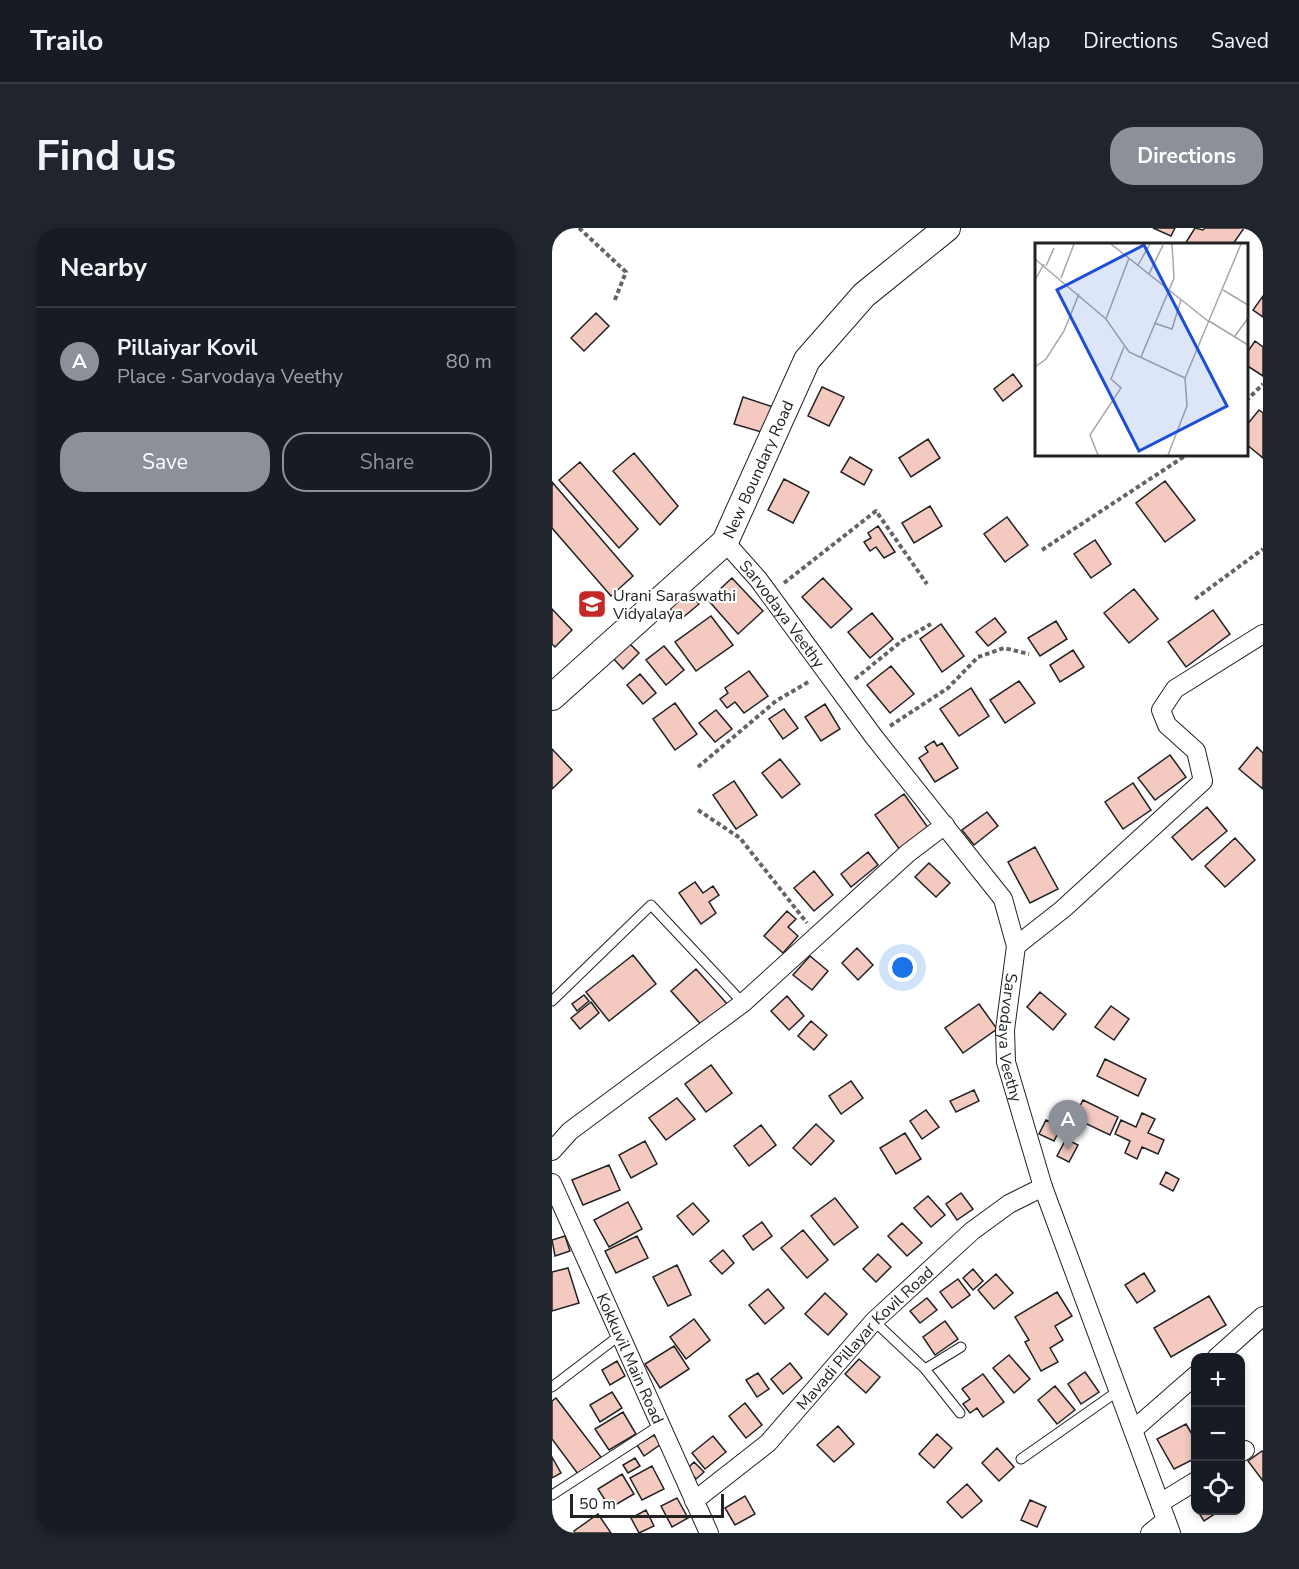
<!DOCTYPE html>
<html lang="en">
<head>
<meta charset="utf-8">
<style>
	:root { --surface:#171b24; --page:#20242c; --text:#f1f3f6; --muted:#9ea1a6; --line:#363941; --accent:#8c9099 }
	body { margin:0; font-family:"Nunito Sans",sans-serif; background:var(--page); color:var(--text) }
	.controls { position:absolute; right:18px; bottom:18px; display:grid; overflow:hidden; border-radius:12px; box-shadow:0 3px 9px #0003 }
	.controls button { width:54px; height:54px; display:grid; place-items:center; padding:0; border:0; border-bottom:2px solid var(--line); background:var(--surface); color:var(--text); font:30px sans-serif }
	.scale { position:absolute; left:18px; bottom:15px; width:154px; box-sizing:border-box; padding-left:6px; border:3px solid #222; border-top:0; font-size:16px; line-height:21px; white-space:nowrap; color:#222; -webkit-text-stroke:4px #fff; paint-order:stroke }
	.you { position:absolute; left:351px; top:740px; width:21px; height:21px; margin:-15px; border:4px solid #fff; border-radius:50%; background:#1a73e8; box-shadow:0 0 0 9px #1a73e833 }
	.badge { display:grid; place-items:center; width:39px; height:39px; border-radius:50%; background:var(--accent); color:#fff; font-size:20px; font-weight:700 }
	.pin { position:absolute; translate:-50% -50px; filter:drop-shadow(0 2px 3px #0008) }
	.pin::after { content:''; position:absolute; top:32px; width:21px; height:18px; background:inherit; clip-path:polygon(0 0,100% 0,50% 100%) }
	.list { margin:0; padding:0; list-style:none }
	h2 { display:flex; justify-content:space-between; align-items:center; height:78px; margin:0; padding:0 24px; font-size:26px }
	h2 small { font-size:20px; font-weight:400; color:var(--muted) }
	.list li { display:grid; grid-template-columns:39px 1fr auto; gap:18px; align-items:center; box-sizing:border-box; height:108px; padding:0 24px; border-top:2px solid var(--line) }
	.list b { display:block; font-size:22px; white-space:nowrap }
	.list p { margin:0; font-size:20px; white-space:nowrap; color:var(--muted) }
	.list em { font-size:20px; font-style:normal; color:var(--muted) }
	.actions { display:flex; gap:12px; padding:18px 24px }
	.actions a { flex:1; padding:14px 0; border:2px solid var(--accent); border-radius:24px; text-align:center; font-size:21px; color:var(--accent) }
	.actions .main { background:var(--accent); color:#fff }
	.icon { flex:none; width:33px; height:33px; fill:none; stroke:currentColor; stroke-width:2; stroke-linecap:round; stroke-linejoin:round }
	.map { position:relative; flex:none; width:711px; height:1305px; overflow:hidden; border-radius:24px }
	header { display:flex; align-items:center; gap:36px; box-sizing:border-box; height:84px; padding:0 30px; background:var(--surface); border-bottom:2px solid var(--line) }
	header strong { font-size:28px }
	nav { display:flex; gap:33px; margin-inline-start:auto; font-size:21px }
	.intro { display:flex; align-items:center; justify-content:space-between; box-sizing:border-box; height:144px; padding:0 36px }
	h1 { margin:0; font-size:42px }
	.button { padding:15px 27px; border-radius:24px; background:var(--accent); color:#fff; font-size:21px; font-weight:700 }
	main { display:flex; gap:36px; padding:0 36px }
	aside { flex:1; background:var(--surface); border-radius:24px; box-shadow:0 3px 9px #0003 }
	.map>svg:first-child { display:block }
</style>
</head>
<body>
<header>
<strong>Trailo</strong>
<nav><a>Map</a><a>Directions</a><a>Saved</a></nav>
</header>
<div class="intro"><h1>Find us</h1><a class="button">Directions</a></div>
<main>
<aside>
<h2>Nearby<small></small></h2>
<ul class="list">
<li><span class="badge">A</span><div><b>Pillaiyar Kovil</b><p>Place · Sarvodaya Veethy</p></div><em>80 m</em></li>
</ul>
<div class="actions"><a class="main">Save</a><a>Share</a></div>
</aside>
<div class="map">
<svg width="711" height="1305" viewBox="0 0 711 1305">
	<rect width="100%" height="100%" fill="#fff"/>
	<path fill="#f3c9c0" stroke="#222" stroke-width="1.5" d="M601 0H623L619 8Z
		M643 0 651 2 653 0H692L681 16H633Z
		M711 68V89L701 82Z
		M44 85 57 98 32 123 19 110Z
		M703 113 711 119V148L694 137V126Z
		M461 146 470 158 451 173 442 161Z
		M270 159 292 169 277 198 256 188Z
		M191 169 224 180 216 206 182 196Z
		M707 182 711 185V230L694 216V198Z
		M376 211 388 230 359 249 347 230Z
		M82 225 126 278 108 297 61 243Z
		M298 229 320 242 312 257 289 244Z
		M28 234 86 301 67 320 7 252Z
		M232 251 257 264 241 295 216 282Z
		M613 253 643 292 613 314 584 275Z
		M0 254 81 348 59 368 0 300Z
		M378 278 390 298 362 315 350 295Z
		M455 289 476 317 453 334 432 306Z
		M326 298 343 324 332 330 324 319 318 323 312 314 319 310 316 305Z
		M543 312 559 336 539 350 522 326Z
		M180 350 211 383 186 406 156 372Z
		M271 350 300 381 279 400 250 369Z
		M133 359 147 376 128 392 114 376Z
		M582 361 606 391 577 415 552 385Z
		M0 381 20 402 3 419 0 416Z
		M661 382 678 406 634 439 616 414Z
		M320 385 341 411 318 430 296 404Z
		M159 388 181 417 144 443 123 414Z
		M443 390 454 404 436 418 424 404Z
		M504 393 515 411 488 428 476 410Z
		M389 396 412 428 390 444 368 411Z
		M75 413 87 425 71 441 59 428Z
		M112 418 132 442 114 457 94 432Z
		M521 422 532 439 508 454 498 437Z
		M339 438 362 466 338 485 315 457Z
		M197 443 216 468 192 485 183 474 175 480 168 471 176 465 173 460Z
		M88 446 104 465 91 476 75 457Z
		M467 453 483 475 453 495 438 472Z
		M419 460 437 488 407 508 388 481Z
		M123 475 145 506 123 522 101 491Z
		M273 476 288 501 269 513 253 489Z
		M232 481 246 500 231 511 217 491Z
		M164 482 180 501 163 514 147 495Z
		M382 513 385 518 390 515 406 540 383 554 367 530 376 524 373 519Z
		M705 519 711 525V561L687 541Z
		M0 521 20 542 0 561Z
		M618 527 634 549 603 572 586 550Z
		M228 531 248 556 230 570 210 545Z
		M182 553 205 587 184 601 161 567Z
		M581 555 599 582 571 601 553 574Z
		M352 566 377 601 348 622 323 587Z
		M655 579 675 603 640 632 620 609Z
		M435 584 446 598 422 617 410 602Z
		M683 610 703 632 673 659 653 638Z
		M483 619 506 661 478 675 456 634Z
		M316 624 326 637 299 659 289 646Z
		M377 635 398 655 384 669 363 649Z
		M262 643 281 667 262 683 242 660Z
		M143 654 151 665 161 658 167 667 157 674 164 685 149 696 127 665Z
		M235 683 244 691 236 699 246 708 231 725 212 708Z
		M305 720 321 737 306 752 290 735Z
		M81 727 104 756 57 793 34 764Z
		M258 728 276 743 260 762 241 747Z
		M144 741 177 778 153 801 119 763Z
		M488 764 514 786 501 802 475 779Z
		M32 767 37 773 25 783 20 776Z
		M235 768 252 788 237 802 219 783Z
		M39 774 47 785 28 801 19 790Z
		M427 776 445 801 411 825 393 800Z
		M559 778 577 791 562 812 543 799Z
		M259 793 275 807 262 822 246 808Z
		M553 831 594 851 586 868 545 848Z
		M159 837 180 865 154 884 133 856Z
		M299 853 311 870 289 886 277 868Z
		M422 862 427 873 404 884 398 873Z
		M125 870 143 891 114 912 97 890Z
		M531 872 566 889 558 907 522 890Z
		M374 882 387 899 370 911 358 893Z
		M590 885 603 891 596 905 612 912 606 926 590 919 585 931 573 925 578 913 563 906 569 892 584 899Z
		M494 892 509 899 502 913 487 906Z
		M264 896 282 913 259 937 241 920Z
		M209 897 224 917 197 938 182 918Z
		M353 905 369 931 344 946 328 920Z
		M514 911 526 917 517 934 505 928Z
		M93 913 105 936 79 950 67 927Z
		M57 937 68 962 31 977 20 952Z
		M614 944 627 951 621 963 608 956Z
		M409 965 421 981 405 992 394 976Z
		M376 968 393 987 379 999 362 980Z
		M283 970 306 999 282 1017 259 988Z
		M76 974 90 1001 57 1019 42 992Z
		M141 975 157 993 141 1007 125 988Z
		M210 994 220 1008 201 1022 191 1008Z
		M350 995 370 1015 355 1028 336 1008Z
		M251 1002 276 1032 255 1050 229 1020Z
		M13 1008 18 1023 3 1028 0 1012Z
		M85 1008 96 1030 64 1045 53 1023Z
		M171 1022 182 1035 170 1046 158 1033Z
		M326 1026 339 1039 324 1054 311 1041Z
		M125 1037 139 1067 116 1078 101 1049Z
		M16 1040 27 1075 0 1083V1044Z
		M421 1041 431 1053 421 1062 411 1050Z
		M592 1045 603 1063 585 1075 573 1057Z
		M444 1046 461 1065 442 1081 426 1062Z
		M406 1051 418 1067 400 1080 388 1064Z
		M216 1061 232 1080 213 1096 197 1077Z
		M505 1064 520 1088 503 1098 511 1112 498 1120 506 1134 489 1143 473 1114 477 1112 463 1089Z
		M273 1065 295 1086 276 1107 253 1086Z
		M657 1068 674 1097 619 1129 602 1100Z
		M375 1070 385 1082 368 1095 358 1083Z
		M142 1091 158 1112 134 1131 118 1109Z
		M393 1093 406 1111 383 1127 371 1109Z
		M122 1118 137 1141 108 1160 93 1136Z
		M457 1127 478 1151 462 1165 441 1140Z
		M307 1131 328 1149 314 1165 293 1146Z
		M65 1133 73 1148 58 1157 50 1142Z
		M238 1135 250 1150 231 1166 219 1151Z
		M533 1144 547 1164 529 1176 516 1156Z
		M206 1145 217 1161 205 1169 194 1152Z
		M431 1146 452 1174 431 1189 425 1180 418 1185 411 1176 418 1171 410 1161Z
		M503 1158 523 1182 505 1196 486 1172Z
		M60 1164 70 1180 48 1194 38 1177Z
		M4 1170 49 1229 26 1246 0 1211V1173Z
		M193 1175 210 1197 194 1210 177 1188Z
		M71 1184 84 1206 57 1222 43 1201Z
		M634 1196 644 1213V1230L622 1241 605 1211Z
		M286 1198 302 1216 282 1234 265 1217Z
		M385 1206 400 1220 382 1240 367 1226Z
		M102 1207 109 1216 92 1228 85 1217Z
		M161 1208 174 1224 153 1241 140 1225Z
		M445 1220 462 1239 447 1253 430 1235Z
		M710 1223 711 1224V1253L696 1233Z
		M0 1229 9 1245 0 1250Z
		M83 1230 88 1238 76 1245 71 1237Z
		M142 1234 152 1244 144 1251 135 1241Z
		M100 1238 112 1261 90 1272 78 1250Z
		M70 1246 82 1266 58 1280 46 1261Z
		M415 1256 430 1273 410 1290 395 1274Z
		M193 1268 203 1286 183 1297 173 1280Z
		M125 1270 136 1290 120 1299 109 1278Z
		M478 1272 494 1279 485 1299 469 1292Z
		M94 1282 102 1298 87 1305 79 1290Z
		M645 1282H669L652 1293Z
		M46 1286 59 1305H23L22 1303Z"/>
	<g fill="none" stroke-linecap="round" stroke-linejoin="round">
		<g stroke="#222" stroke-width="11">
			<path id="lane" d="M0 773 99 677 191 775
				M322 1093 373 1141 409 1119
				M373 1141 408 1185
				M0 1159 68 1107
				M469 1231 566 1163
				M0 1267 108 1197"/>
		</g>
		<g stroke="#222" stroke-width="20">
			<g id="street">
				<path id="s1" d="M173 314 206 351 322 509 451 671 464 718 453 802 454 834 491 959 619 1305"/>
				<path d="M464 718 511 681 651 553 644 523 615 497 609 482 623 461 711 406"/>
				<path d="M0 923 18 903 191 775 356 625 393 597"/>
				<path id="s2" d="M0 955 157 1305"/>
				<path d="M664 1130 711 1088"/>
				<path d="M581 1202 644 1147"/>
				<path d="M688 1225 693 1222"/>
				<path id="s3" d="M142 1273 216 1215 322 1093 420 1003 457 976 491 959"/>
				<path d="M608 1275 644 1253"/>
				<path d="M598 1305 614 1292"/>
			</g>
		</g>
		<g stroke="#222" stroke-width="28">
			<g id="secondary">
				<path id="s4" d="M0 469 173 314 255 132 312 67 395 0"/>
			</g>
		</g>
		<path stroke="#646464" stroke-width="4" stroke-dasharray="4.5 3" stroke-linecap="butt" d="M27 0 74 44 62 74
			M694 173 711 156
			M490 322 636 226
			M232 355 324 283 375 356
			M643 371 711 321
			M303 451 351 412 379 396
			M338 498 396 460 426 429 452 420 477 426
			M146 539 224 473 258 453
			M146 582 188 610 255 695"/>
		<use href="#lane" stroke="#fff" stroke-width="9"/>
		<use href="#street" stroke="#fff" stroke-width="18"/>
		<use href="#secondary" stroke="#fff" stroke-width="26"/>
	</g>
	<defs>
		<g id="school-square" transform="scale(1.5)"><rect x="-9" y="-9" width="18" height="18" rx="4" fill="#c62828" stroke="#fff"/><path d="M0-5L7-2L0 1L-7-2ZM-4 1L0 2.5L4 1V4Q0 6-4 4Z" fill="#fff"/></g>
	</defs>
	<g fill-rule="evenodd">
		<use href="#school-square" x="40" y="376"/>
	</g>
	<g text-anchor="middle" stroke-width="4.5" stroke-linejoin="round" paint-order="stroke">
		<g font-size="16" fill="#222" stroke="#fff">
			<text dy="6" stroke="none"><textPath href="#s4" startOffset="312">New Boundary Road</textPath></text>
			<text dy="6" stroke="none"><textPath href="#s1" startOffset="92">Sarvodaya Veethy</textPath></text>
			<text dy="6" stroke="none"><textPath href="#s1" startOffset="594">Sarvodaya Veethy</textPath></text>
			<text dy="6" stroke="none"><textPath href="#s3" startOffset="237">Mavadi Pillayar Kovil Road</textPath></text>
			<text dy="6" stroke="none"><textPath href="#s2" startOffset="192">Kokkuvil Main Road</textPath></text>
		</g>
		<g font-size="16" fill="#222" stroke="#fff" text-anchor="start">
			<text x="61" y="373">Urani Saraswathi<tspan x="61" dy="18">Vidyalaya</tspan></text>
		</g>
	</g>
	<g transform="translate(483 15)">
		<rect width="213" height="213" fill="#fff"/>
		<path fill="none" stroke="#a7a7a7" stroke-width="1.5" d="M76 1 173 78M0 16 71 76 94 109 150 135M103 22 115 1M11 23 19 5M114 31 128 2M26 35 39 1M0 37 9 21M188 47 213 62M71 76 94 15M174 78 213 102M119 80 137 86 146 57M200 93 213 75M106 114 139 35 137 1M0 124 11 116 29 88 44 51M63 212 55 192 86 145 76 136 89 104M133 212 152 163 150 135 206 1"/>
		<path fill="#1d4ed8" fill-opacity="0.15" stroke="#1d4ed8" stroke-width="3" d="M109 2 192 163 104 208 22 47Z"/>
		<rect width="213" height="213" fill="none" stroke="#222" stroke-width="3"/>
	</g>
</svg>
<div class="controls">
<button>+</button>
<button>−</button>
<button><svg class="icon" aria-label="locate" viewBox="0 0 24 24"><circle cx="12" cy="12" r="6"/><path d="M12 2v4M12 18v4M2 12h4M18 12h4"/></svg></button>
</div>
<div class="scale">50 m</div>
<div class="you"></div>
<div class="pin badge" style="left:516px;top:922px">A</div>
</div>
</main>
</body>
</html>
